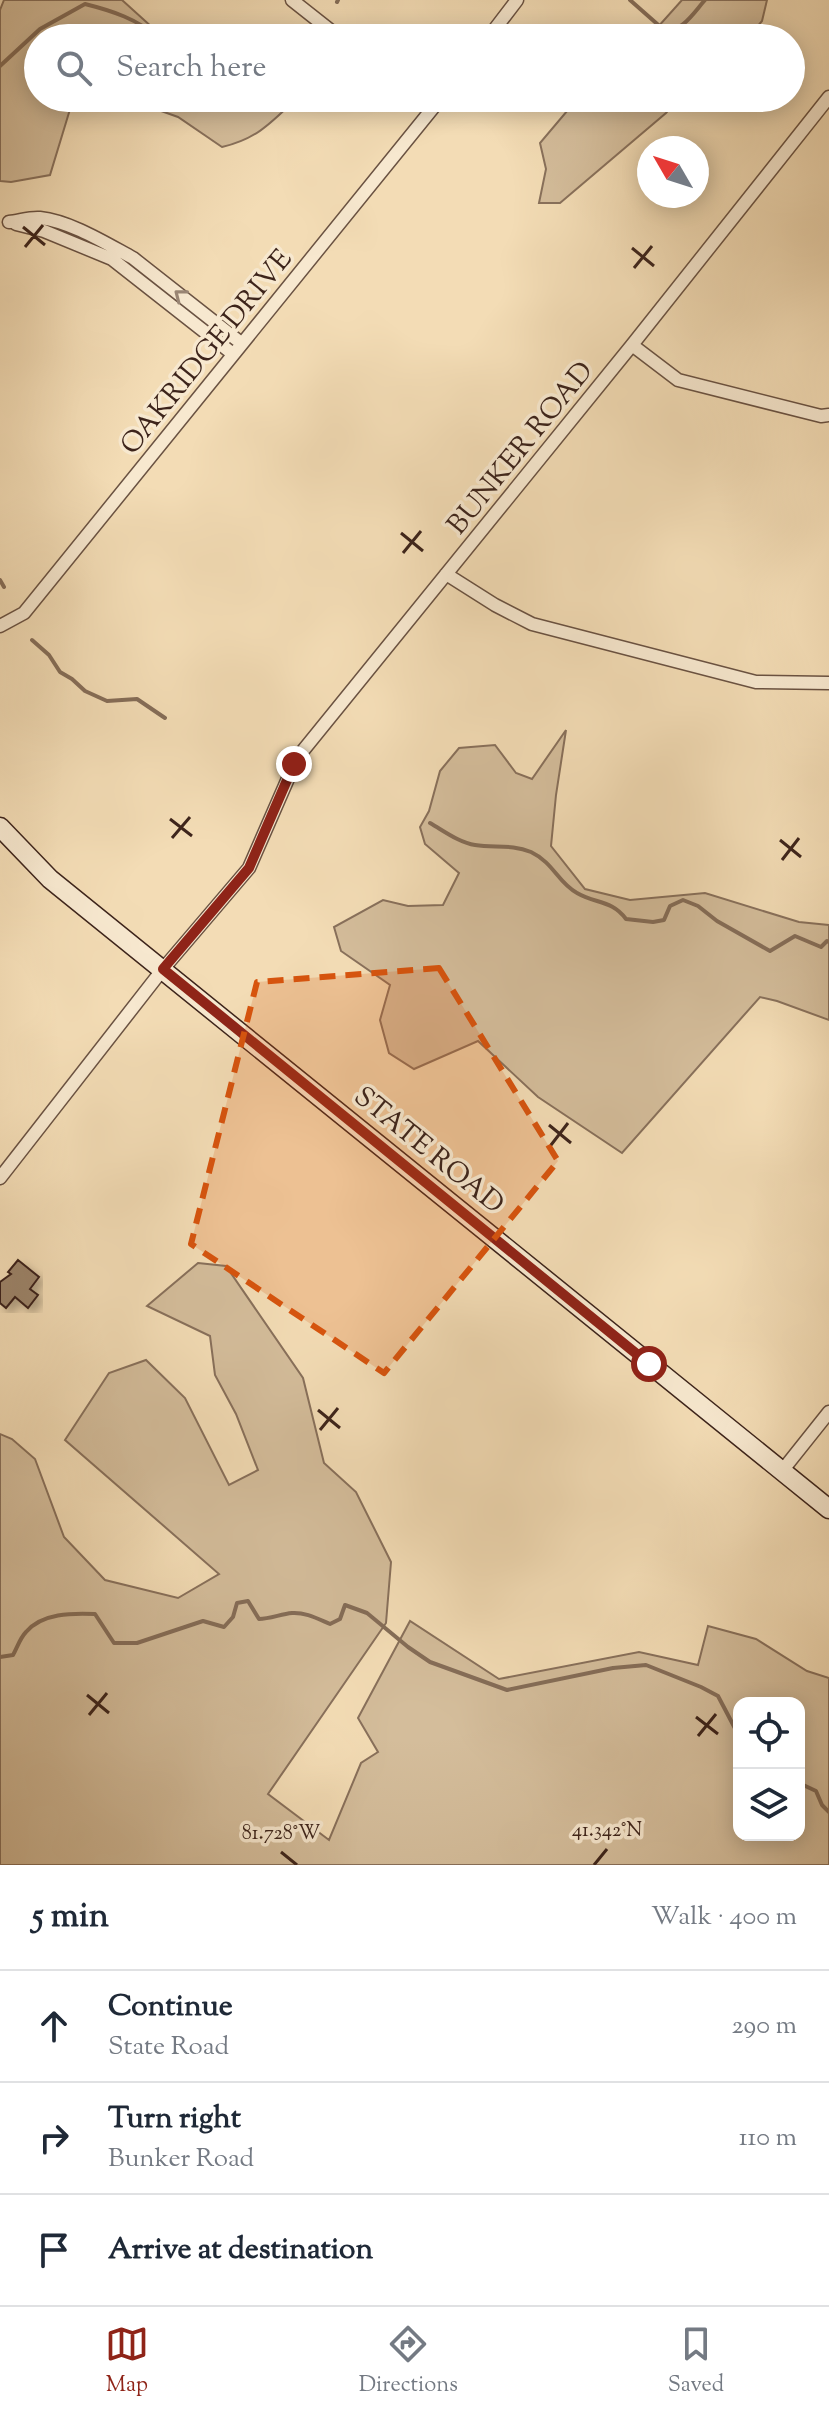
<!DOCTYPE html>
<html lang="en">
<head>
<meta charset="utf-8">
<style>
	:root { --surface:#fff; --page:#f2f2f3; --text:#1f2937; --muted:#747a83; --line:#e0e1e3; --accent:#8f2418 }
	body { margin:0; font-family:"Sorts Mill Goudy",serif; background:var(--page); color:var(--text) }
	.controls { position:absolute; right:24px; bottom:24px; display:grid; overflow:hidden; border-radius:16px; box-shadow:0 4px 20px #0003 }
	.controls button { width:72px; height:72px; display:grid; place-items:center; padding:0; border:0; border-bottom:2px solid var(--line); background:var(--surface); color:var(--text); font:40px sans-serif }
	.compass { position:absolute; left:637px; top:136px; width:72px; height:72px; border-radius:50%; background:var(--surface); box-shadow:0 4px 20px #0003; rotate:309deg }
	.stop { position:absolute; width:24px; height:24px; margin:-18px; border:6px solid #8f2418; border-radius:50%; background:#fff }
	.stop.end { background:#8f2418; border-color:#fff; box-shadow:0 2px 8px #0008 }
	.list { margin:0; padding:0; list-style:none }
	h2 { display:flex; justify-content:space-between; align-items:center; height:104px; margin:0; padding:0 32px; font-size:34px }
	h2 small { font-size:26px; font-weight:400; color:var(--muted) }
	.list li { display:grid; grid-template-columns:52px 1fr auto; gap:24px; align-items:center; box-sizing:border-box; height:112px; padding:0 32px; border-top:2px solid var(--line) }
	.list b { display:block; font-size:30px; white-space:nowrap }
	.list p { margin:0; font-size:26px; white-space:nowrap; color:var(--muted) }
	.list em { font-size:26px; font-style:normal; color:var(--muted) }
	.icon { flex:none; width:44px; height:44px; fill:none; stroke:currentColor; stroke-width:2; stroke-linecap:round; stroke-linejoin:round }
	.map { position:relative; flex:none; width:829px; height:1865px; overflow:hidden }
	.search { position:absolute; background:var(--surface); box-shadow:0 4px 20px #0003; left:24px; right:24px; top:24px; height:88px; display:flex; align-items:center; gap:20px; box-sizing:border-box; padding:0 28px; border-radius:44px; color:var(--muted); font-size:30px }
	.sheet { height:440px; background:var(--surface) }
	nav { display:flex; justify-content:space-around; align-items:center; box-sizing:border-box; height:112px; border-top:2px solid var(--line); background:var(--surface); font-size:22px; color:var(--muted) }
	nav a { display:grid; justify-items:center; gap:4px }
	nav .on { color:var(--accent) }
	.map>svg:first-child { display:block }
</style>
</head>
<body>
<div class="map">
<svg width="829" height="1865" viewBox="0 0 829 1865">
	<defs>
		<filter id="shadow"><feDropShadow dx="5.5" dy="5.5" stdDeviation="4" flood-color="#0004"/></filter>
	</defs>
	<rect width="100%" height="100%" fill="#f3dcb5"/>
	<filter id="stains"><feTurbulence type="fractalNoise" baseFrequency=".0025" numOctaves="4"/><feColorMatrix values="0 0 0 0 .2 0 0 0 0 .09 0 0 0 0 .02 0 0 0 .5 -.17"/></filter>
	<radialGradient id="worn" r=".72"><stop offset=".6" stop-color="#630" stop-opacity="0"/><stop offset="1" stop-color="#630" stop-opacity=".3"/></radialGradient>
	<path fill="#d4bd9b" stroke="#88705b" stroke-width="2" fill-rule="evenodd" d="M4 0H122L164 38H38V98H94L71 106 50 175 11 182 0 181V10Z
		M682 0H767L762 21 748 38H648Z
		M97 98H297C272 122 257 139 222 147L178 117 136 102Z
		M578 98H679L666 113 560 203H539L546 169 540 143Z
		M566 730 556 795 551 846 585 889 630 900 705 893 799 922 829 925V1020L777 1001 760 997 622 1153 538 1097 478 1041 414 1069 389 1053 380 1020 390 985 341 951 334 927 383 900 408 906 443 905 459 873 425 844 420 827 429 811 440 771 459 748 495 745 516 773 532 779Z
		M198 1263 226 1266 303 1378 324 1463 356 1492 391 1562 386 1623 268 1794 329 1840 361 1763 378 1752 358 1718 410 1621 499 1679 639 1652 698 1665 708 1626 756 1639 807 1671 829 1678V1865H0V1434L12 1439 35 1459 64 1537 105 1580 178 1598 219 1574 65 1440 109 1373 146 1360 185 1398 229 1485 258 1470 236 1414 215 1375 210 1336 147 1306ZM739 1703H799V1835H739Z"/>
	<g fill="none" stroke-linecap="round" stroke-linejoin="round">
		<path stroke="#856d58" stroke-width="4" d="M630 0 664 30C681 34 695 11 705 0
			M337 2 338 0
			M0 66 40 29 85 4C113 11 137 19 159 38
			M0 580 4 587
			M32 640 49 655 60 672 72 679 85 691 107 701 137 699 165 718
			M430 823C444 831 460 843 475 845 495 848 512 844 531 852 554 863 558 883 577 893 596 904 612 900 626 919L653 922 664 920 670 906 683 900 698 906 717 921 770 951 795 936 821 947 827 941 829 942
			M0 1657 13 1655C17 1648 20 1638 26 1632 42 1613 72 1613 95 1614L114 1643H137L203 1621 224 1627 233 1617 237 1603 248 1601 259 1619C270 1619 281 1614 292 1613 305 1612 318 1619 330 1624L340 1619 345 1605 367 1613 408 1647 430 1662 507 1690 613 1668 646 1665 701 1687 718 1696 739 1736
			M799 1783 816 1791 822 1805 829 1812"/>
	</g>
	<path fill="#9c846b" stroke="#3d241b" stroke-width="2" filter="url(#shadow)" d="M18 1260 39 1277 30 1289 38 1295 28 1308 15 1297 6 1308 0 1303V1282L11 1274 8 1272Z"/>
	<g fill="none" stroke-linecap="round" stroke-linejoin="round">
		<g stroke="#6a5242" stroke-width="15">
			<path id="minor" d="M292 0 340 38
				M488 38 517 0
				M415 98 431 110
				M9 222C19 221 30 217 40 218 70 221 107 244 133 258L241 343
				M16 224 44 231 112 259 233 354
				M632 345 678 380 821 416 829 415
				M446 574 495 605 532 624 756 682 829 683
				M0 626 24 613 441 98
				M0 1178 163 969 249 868 297 758 632 345 829 97
				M782 1471 829 1412"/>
		</g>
		<g stroke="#3d241b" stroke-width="21">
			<path id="secondary" d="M0 827 50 879 829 1509"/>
		</g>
		<use href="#minor" stroke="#f7e8cf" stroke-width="12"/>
		<use href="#secondary" stroke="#f7e8cf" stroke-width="18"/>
	</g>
	<defs><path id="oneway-chevron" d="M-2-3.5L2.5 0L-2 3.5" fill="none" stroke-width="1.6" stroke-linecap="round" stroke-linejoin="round" transform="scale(2)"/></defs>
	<use stroke="#9a8675" href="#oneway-chevron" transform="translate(180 295) rotate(-142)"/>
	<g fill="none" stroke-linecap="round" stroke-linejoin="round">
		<path stroke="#8f2418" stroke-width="10" d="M294 764 249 868 163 969 649 1364"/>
	</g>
	<path fill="#d7540e" fill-opacity="0.2" stroke="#d7540e" stroke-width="6" stroke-dasharray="16 10" stroke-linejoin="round" d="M439 968 558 1161 384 1373 191 1244 257 982Z"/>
	<path fill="none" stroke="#3d241b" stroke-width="3" d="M23 227 45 245M25 247 43 225M632 248 654 266M634 268 652 246M401 533 423 551M403 553 421 531M170 819 192 836M172 838 190 817M780 840 801 857M782 860 799 838M549 1125 571 1143M551 1145 568 1123M318 1410 340 1428M320 1430 338 1408M87 1695 109 1713M89 1715 107 1693M696 1717 718 1734M698 1736 716 1714M281 1852 297 1865M594 1865 607 1849"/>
	<g text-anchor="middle" stroke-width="7" stroke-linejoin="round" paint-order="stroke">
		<g font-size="28" fill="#3d241b" stroke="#f7e8cf">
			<text transform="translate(205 351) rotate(-51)" y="10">OAKRIDGE DRIVE</text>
			<text transform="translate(519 447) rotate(-51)" y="10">BUNKER ROAD</text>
			<text transform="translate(430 1149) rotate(39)" y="10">STATE ROAD</text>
		</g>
	</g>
	<g font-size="20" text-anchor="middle" fill="#3d241b" stroke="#f7e8cf" stroke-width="7" stroke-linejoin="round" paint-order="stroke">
		<text x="607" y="1836">41.342°N</text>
		<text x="281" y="1839">81.728°W</text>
	</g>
	<rect width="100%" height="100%" filter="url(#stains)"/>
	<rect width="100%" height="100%" fill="url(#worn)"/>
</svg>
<div class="controls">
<button><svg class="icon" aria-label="locate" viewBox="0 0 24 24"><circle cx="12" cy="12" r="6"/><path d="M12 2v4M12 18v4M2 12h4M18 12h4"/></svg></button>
<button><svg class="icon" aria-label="layers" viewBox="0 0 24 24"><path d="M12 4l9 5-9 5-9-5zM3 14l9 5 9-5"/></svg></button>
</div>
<svg class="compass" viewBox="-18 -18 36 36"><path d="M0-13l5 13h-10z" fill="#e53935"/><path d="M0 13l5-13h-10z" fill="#747a83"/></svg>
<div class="stop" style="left:649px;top:1364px"></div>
<div class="stop end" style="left:294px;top:764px"></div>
<div class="search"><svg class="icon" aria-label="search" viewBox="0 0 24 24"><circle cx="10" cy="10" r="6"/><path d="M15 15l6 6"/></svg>Search here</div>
</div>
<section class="sheet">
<h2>5 min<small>Walk · 400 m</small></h2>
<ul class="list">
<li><svg class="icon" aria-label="ahead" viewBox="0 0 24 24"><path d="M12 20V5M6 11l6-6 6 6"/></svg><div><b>Continue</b><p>State Road</p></div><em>290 m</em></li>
<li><svg class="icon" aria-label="right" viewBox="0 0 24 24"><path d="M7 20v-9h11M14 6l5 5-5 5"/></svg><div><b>Turn right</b><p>Bunker Road</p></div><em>110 m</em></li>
<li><svg class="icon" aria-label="arrive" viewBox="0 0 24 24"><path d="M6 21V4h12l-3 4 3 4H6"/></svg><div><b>Arrive at destination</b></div></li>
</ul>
</section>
<nav>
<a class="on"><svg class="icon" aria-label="map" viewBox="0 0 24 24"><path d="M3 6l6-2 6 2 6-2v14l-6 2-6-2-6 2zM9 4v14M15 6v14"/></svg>Map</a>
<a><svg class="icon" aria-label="directions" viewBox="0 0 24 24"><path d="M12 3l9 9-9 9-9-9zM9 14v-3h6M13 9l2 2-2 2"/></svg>Directions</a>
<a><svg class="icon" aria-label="saved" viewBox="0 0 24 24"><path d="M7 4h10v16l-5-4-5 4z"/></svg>Saved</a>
</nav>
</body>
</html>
